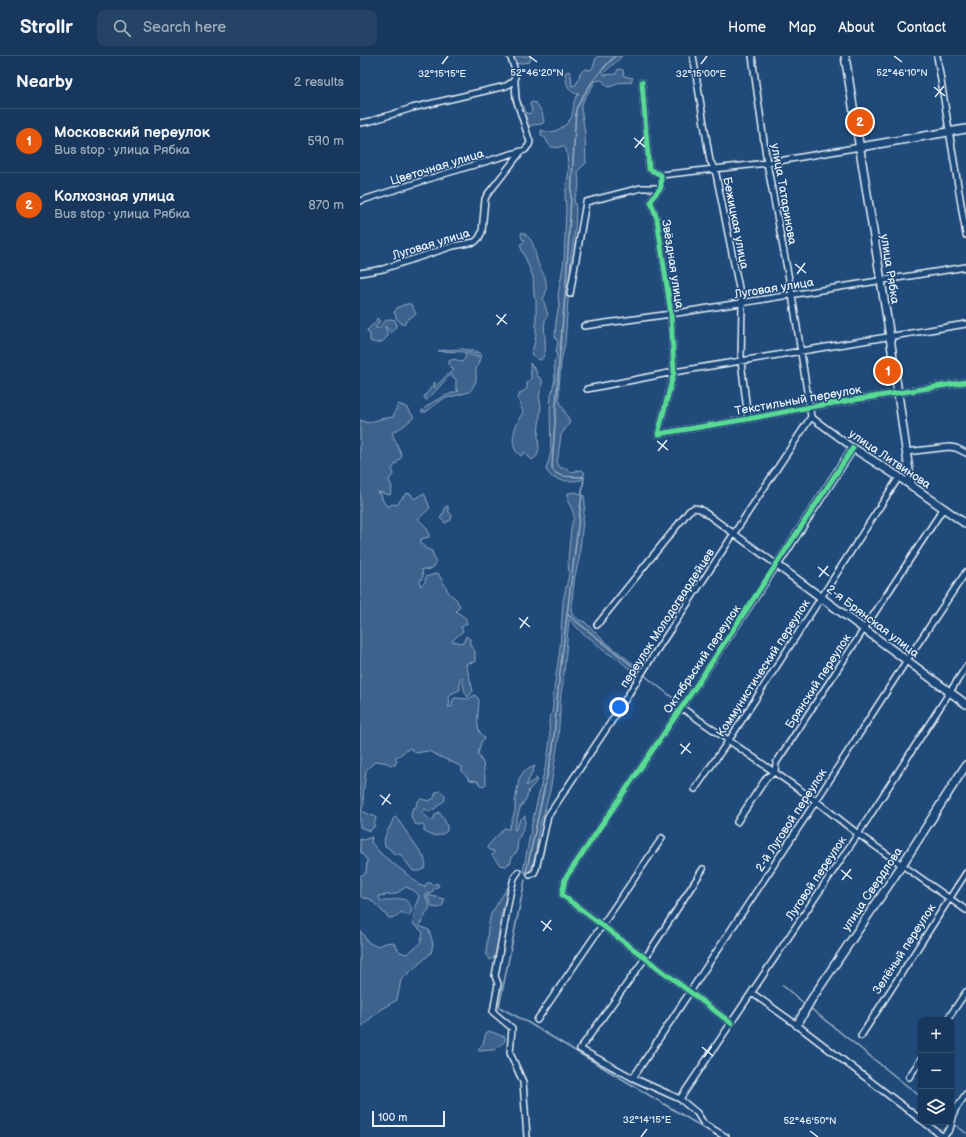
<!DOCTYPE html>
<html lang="en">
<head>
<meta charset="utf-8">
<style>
	:root { --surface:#17385c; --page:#244365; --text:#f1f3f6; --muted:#9eacbb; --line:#365272; --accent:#ea580c }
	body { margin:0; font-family:"Balsamiq Sans",sans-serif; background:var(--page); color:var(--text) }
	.controls { position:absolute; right:12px; bottom:12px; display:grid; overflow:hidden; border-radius:8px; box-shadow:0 1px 3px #0004 }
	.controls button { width:36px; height:36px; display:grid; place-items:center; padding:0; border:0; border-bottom:1px solid var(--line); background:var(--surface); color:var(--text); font:20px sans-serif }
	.scale { position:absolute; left:12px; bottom:10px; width:73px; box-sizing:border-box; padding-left:4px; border:2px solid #e8f1f8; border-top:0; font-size:11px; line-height:14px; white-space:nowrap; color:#e8f1f8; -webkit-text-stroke:3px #1f4a7a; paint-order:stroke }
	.you { position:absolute; left:259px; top:651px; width:14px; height:14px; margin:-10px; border:3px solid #fff; border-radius:50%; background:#1a73e8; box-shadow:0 0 0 6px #1a73e833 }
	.badge { display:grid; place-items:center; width:26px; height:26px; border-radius:50%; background:var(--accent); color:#fff; font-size:13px; font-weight:700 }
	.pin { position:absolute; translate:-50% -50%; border:2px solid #fff; box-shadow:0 1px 4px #0006 }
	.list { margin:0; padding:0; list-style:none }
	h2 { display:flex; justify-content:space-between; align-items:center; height:52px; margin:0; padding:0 16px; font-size:17px }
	h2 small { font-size:13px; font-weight:400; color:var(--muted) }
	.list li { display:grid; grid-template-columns:26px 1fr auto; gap:12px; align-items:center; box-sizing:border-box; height:64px; padding:0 16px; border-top:1px solid var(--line) }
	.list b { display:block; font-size:15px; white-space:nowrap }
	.list p { margin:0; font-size:13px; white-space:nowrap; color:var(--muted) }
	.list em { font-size:13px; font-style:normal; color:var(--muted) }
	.icon { flex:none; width:22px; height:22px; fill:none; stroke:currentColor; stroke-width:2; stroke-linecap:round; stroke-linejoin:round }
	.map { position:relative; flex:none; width:606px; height:1081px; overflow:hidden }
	header { display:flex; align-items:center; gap:24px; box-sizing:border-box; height:56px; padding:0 20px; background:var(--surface); border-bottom:1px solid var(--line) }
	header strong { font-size:19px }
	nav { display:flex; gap:22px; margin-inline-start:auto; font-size:14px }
	.search { width:280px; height:36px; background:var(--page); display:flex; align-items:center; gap:10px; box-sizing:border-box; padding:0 14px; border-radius:8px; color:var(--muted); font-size:15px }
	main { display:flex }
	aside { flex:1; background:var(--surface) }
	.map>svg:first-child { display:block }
</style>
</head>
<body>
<header>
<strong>Strollr</strong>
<div class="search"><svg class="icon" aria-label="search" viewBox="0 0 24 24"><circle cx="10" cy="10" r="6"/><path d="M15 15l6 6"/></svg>Search here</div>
<nav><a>Home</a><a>Map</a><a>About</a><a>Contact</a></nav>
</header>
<main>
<aside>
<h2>Nearby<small>2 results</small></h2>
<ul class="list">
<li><span class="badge">1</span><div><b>Московский переулок</b><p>Bus stop · улица Рябка</p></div><em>590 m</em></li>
<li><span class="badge">2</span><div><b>Колхозная улица</b><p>Bus stop · улица Рябка</p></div><em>870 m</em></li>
</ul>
</aside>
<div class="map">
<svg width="606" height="1081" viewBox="0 0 606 1081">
	<rect width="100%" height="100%" fill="#1f4a7a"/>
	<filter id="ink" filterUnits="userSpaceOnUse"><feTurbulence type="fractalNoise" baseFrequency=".025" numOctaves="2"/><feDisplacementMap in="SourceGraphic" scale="8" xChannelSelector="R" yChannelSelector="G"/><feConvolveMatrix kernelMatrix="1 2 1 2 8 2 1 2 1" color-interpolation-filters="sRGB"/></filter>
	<g filter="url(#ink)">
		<path fill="#3c628c" stroke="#92aac2" d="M149 0H170L171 4 169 6 155 8Z
			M238 0H262L244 17V19L256 18 258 13 263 14 264 20 273 22 271 26 257 27 252 30 248 31 242 24 236 25 224 43 221 52 225 77 226 107 218 115 219 132 214 143 216 153 215 175 211 201 205 287 201 306 199 332V344L210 366 201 379 197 408 201 412H207L210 416 222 414 225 417 221 424C209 426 191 426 186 413L191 397 190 355 191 339 195 323 194 305 197 303 196 295 198 287 195 281 196 264 199 250 198 239 204 205 206 152 205 140 209 114 206 93 203 90C194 93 189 92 186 83L181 79V74C183 75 187 76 190 76 197 76 208 68 211 62 215 53 211 45 219 38 208 38 206 26 205 17L209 15 211 19 212 30 216 29 219 22 220 17 225 13 231 14C235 10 234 3 238 0Z
			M173 46 176 47 182 56 184 66 182 68 173 69 167 71 160 48 164 50 165 55 168 58 172 56 170 47Z
			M162 176C176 185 173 193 178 207 179 212 183 216 185 221 187 228 187 237 183 243L188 259C187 261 185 262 185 265 182 275 190 295 181 304L177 303 171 298 175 286 176 277V244L174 240 173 221 160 189 165 184 162 183 161 179Z
			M47 248H51L56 258 48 263 43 269 37 263 34 256 38 251Z
			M17 262 20 265 15 272H20C22 266 25 264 31 263L35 264 37 269 31 277 25 270 28 280C21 287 20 289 10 285V279L7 274 16 266Z
			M102 293C109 294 117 294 121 299L116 314V325L113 331 109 336 83 343 66 356H61C71 345 85 339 99 335L96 333V323L93 321 91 318 68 343 66 344 64 341 75 326 74 332 87 319 94 314 89 309V305C94 302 97 304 102 306L106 301 104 297 118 301 117 298 106 296 78 295 85 294Z
			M170 307 176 315 177 320 182 323V331L179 340 181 349 178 380 179 393 177 400 172 404 164 396 161 400C146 390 156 367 163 356L158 342 160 337 167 333V327L171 322Z
			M38 348 46 351 54 361 45 369 32 377 42 400 32 413 34 417 29 424 32 431 30 439 18 436 22 440V443L27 451 33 448 37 449 42 442 47 437 51 438 54 443 64 437 70 452 58 463C63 468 70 473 69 481L61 483V487L65 492 72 495 76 507C73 514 68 514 62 513L63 521 60 525 61 530 65 526 66 521 78 517 89 537 96 543 100 550 96 555C101 561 106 558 107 568L101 571 103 575 92 585 103 587 106 580 110 583V590H112L115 596V606L108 607 106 608 113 635 108 641C103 635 104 630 102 622H100V634L92 637 89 642 90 648 88 651H91L92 650 93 643 95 642 108 643 115 639 119 644C119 653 116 665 119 674 120 677 123 680 125 682L121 686 118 698 123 707 126 727 125 729 122 730 119 728 118 725 110 724 102 715V711L68 695 56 697 50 692 35 702 37 705 35 709H30L28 707 16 705 6 714 3 739 4 747 1 755 16 761 14 771 10 775 0 771V364L8 367 20 363 33 361Z
			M216 436 224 440 225 446 219 503 215 520 211 551 212 558 219 564 225 566 243 584 280 613 277 617 267 611 259 604 244 595 230 582 223 578 209 563 203 628 201 637 198 686 190 735 179 773 175 801 169 816H163L172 768 188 699 190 683 189 665 193 652V640L200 592 203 545 209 518 208 504 211 473 214 460 212 453 208 446V437Z
			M88 450V455L92 459 91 464 85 467 80 462 84 456 85 451Z
			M175 710 166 730 177 722 176 726 169 734 166 743 160 752 154 774 156 773 160 764 165 760C168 772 154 782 158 795L152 800 151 806 146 810 140 809 132 800 134 795 129 794 127 791C132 784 139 779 144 772L149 773 155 755V746L159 723 164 715Z
			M80 735 85 739V744L74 753 69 756 65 753 62 756 70 764 74 763 75 759 79 756C83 761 88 768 87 775 80 781 71 781 64 775V770L62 768 59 769 55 768C51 763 50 757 53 752L56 751 57 746 61 743 69 745 74 742 76 736Z
			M36 761 64 801 66 810 65 812 60 815H53L41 799 33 797 30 793 25 790C22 780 30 773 33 763Z
			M12 781 11 786 21 798 57 826 59 829 65 831 67 827H71L73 829 77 827 79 830 73 834 71 838 66 837 65 839 70 851 59 870 69 874 73 888 71 897 41 924 37 944 21 953 0 972V874L8 886 15 890C22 889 26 886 33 886L40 896 47 898C60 887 59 893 63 876L53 868 55 850 57 846 59 840 55 835 46 831 35 838 18 840 21 845C33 846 46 835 52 854L49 860 41 856 37 861 29 862 10 843 3 842 0 840V820L6 817 7 804 0 795V783L3 784Z
			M147 832 148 836 141 859 137 896 135 901 130 904 126 899 128 872 131 858Z
			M67 839 84 843 83 849 79 852 72 851Z
			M129 975 145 981V985L134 994 119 995V992L123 988 126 977Z"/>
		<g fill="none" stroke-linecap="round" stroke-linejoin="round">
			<path stroke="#9ab0c7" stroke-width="1.5" d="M207 558 279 615
				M284 619 318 646
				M166 817 193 692 199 624 224 421C214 420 194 423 192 411L199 306 206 229 216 53C226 32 239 16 255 0
				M165 824 139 951 167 966 359 1081
				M422 929 446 949
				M450 952 561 1041
				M593 1067 606 1077"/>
			<g stroke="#e8f1f8" stroke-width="8">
				<path id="street" d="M333 0 350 105 355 113 382 247 381 305 388 363
					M392 0 407 107 432 239 451 361 493 392
					M577 0 606 179
					M282 26 289 113 301 119V131L293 141 291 146 297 163 311 258 314 316 298 378 388 363 450 351 606 326
					M0 67 11 65 52 52 146 30 152 26 155 23
					M301 119 407 107 500 91
					M0 145 87 117 165 94 169 89 170 86 156 43 154 11 150 0
					M0 217 23 213 93 190 115 186 119 182 122 176 125 143 127 139 160 97
					M210 238 226 146 281 132H297L301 131
					M224 270 311 258 606 211
					M227 333 314 316 606 268
					M546 396 589 391 596 392 606 397
					M237 569 329 455 334 452 340 453 417 509 330 639 205 823 202 839C258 882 315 924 371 967
					M322 652 456 745 498 778 606 854
					M335 733 369 684 539 421
					M377 766 407 721 415 716 416 707 583 453
					M343 813 286 901 220 993 273 1022 320 1043 337 1057 344 1068 366 1081
					M158 816 154 822 150 838 135 920 138 928 133 956 152 972 150 997 163 1026 167 1081
					M170 819 174 817 176 813 188 760 251 666 287 609 451 361
					M392 937 437 969 561 1064
					M177 964 302 782
					M587 964 606 936
					M501 980 606 817
					M549 1021 561 1003
					M273 1022 456 745 547 604 606 516
					M320 1043 498 778 606 611
					M564 1066 583 1081 590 1073 595 1054 606 1038"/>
			</g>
			<g stroke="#e8f1f8" stroke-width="10">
				<path id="secondary" d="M485 0 530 281 551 429
					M500 91 606 73
					M606 468 539 421 493 392 417 509 606 648
					M437 969 451 944 542 809 606 709"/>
			</g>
			<use href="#street" stroke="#1f4a7a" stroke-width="5"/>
			<use href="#secondary" stroke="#1f4a7a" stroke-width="7"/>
			<g stroke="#1f4a7a" stroke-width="8">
				<path id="cycleway" d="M282 26 289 113 301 119V131L293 141 291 146 297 163 311 258 314 316 298 378 388 363 450 351 606 326
					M371 967C315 924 258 882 202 839L205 823 330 639 493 392"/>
			</g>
			<use href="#cycleway" stroke="#5adb95" stroke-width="5"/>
		</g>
	</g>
	<path fill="none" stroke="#e8f1f8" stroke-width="1.5" d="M169 0 177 6M534 0 542 6M82 8 88 0M341 8 347 0M574 31 585 40M575 41 584 30M274 82 285 91M275 92 284 81M435 208 446 217M437 218 445 207M136 259 147 268M137 269 146 258M297 385 308 394M298 395 307 384M458 511 469 520M459 521 468 510M159 562 170 571M160 572 168 561M320 688 331 697M321 698 330 687M20 739 31 748M22 749 30 738M481 814 492 823M482 824 491 813M181 865 192 874M183 875 191 864M342 991 353 1000M344 1001 352 990M450 1075 458 1081M281 1081 287 1073"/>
	<g text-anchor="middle" stroke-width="3" stroke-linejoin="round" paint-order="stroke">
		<g font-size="12" fill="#e8f1f8" stroke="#1f4a7a">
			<text transform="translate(77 111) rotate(-17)" y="4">Цветочная улица</text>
			<text transform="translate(424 138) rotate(80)" y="4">улица Татаринова</text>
			<text transform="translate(376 167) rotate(79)" y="4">Бежицкая улица</text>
			<text transform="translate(71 188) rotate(-17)" y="4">Луговая улица</text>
			<text transform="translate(313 208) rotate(81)" y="4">Звёздная улица</text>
			<text transform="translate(530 213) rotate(81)" y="4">улица Рябка</text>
			<text transform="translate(414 232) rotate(-9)" y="4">Луговая улица</text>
			<text transform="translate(438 344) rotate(-10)" y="4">Текстильный переулок</text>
			<text transform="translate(530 403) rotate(34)" y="4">улица Литвинова</text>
			<text transform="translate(307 562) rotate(-57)" y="4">переулок Молодогвардейцев</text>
			<text transform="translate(513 565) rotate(37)" y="4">2-я Брянская улица</text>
			<text transform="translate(342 603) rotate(-56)" y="4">Октябрьский переулок</text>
			<text transform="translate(403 612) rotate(-57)" y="4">Коммунистический переулок</text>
			<text transform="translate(458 625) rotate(-57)" y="4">Брянский переулок</text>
			<text transform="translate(431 764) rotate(-57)" y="4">2-й Луговой переулок</text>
			<text transform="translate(456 822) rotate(-56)" y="4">Луговой переулок</text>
			<text transform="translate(512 833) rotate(-56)" y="4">улица Свердлова</text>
			<text transform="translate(544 893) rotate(-57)" y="4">Зелёный переулок</text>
		</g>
	</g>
	<g font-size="10" text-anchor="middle" fill="#e8f1f8" stroke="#1f4a7a" stroke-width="3" stroke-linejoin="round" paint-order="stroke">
		<text x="177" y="20">52°46'20"N</text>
		<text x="542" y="20">52°46'10"N</text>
		<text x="82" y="21">32°15'15"E</text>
		<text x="341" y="21">32°15'00"E</text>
		<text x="287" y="1067">32°14'15"E</text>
		<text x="450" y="1068">52°46'50"N</text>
	</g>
</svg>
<div class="controls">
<button>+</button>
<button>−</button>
<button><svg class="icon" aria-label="layers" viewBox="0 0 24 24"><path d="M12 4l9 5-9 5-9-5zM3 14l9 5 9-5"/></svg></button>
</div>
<div class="scale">100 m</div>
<div class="you"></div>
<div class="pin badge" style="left:528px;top:315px">1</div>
<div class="pin badge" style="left:500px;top:66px">2</div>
</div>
</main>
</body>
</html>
